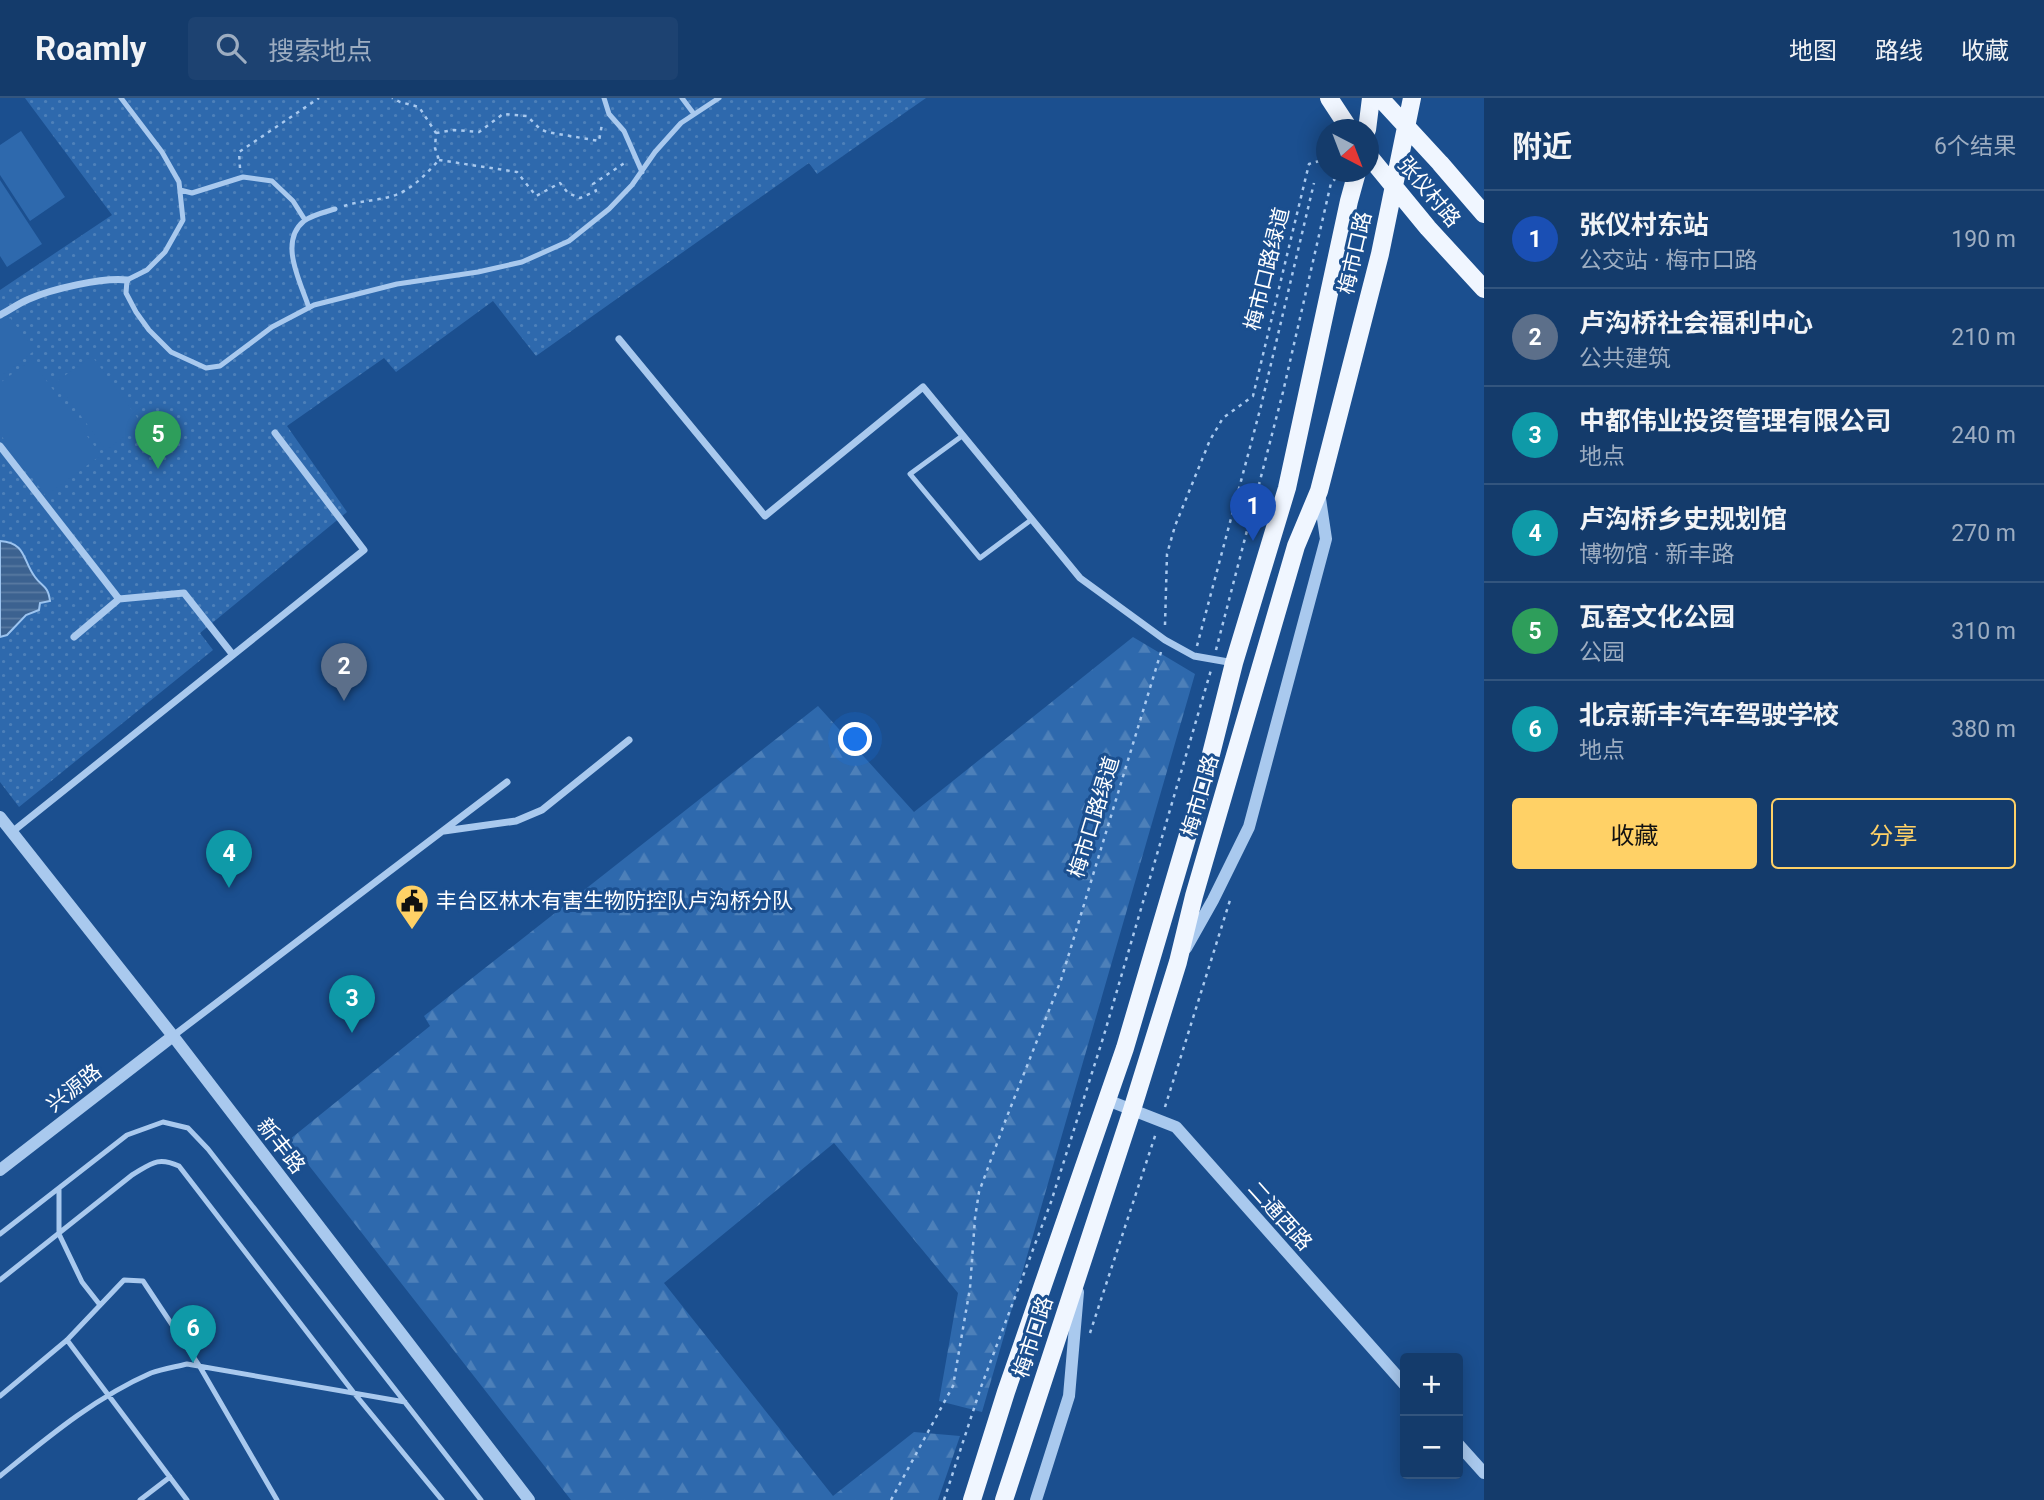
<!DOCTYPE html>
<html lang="zh">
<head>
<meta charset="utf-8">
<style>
	:root { --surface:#143b6b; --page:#1d4271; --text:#f1f3f6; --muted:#9dadc1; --line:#33557e; --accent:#ffd166 }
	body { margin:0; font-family:Roboto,"Noto Sans SC",sans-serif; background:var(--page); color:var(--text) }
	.controls { position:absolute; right:21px; bottom:21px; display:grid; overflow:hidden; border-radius:7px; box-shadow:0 4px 18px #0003 }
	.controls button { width:63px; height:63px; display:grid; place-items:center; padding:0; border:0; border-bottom:2px solid var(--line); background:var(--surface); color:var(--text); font:35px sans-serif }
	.compass { position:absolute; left:1316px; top:21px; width:63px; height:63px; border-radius:50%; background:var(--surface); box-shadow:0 4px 18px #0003; rotate:138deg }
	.you { position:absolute; left:856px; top:642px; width:24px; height:24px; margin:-18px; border:5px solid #fff; border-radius:50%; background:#1a73e8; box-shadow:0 0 0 10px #1a73e833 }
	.badge { display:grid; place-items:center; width:46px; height:46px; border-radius:50%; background:var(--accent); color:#fff; font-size:23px; font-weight:700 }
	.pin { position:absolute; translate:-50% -58px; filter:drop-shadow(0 2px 4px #0008) }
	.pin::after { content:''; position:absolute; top:37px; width:24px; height:21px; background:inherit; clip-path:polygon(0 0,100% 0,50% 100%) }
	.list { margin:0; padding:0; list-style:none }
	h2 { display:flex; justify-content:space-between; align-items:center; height:91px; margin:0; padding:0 28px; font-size:30px }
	h2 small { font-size:23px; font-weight:400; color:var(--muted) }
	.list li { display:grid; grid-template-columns:46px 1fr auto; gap:21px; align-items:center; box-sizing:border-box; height:98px; padding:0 28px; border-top:2px solid var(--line) }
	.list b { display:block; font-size:26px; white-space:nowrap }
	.list p { margin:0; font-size:23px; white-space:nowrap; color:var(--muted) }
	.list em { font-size:23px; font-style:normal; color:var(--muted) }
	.actions { display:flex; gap:14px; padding:21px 28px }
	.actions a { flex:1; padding:16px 0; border:2px solid var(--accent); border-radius:7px; text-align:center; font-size:24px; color:var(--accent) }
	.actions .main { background:var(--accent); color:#111 }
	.icon { flex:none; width:38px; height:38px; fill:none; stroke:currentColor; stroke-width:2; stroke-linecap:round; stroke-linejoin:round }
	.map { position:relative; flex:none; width:1484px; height:1402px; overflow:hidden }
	header { display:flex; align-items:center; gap:42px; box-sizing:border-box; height:98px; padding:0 35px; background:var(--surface); border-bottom:2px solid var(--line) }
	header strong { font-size:33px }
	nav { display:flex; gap:38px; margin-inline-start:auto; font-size:24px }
	.search { width:490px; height:63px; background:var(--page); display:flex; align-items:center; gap:18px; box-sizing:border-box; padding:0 24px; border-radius:7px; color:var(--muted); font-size:26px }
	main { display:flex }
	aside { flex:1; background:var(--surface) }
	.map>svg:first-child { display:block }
</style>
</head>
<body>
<header>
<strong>Roamly</strong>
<div class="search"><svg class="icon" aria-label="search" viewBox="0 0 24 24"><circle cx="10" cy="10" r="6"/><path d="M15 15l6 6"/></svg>搜索地点</div>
<nav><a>地图</a><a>路线</a><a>收藏</a></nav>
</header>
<main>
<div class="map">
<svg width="1484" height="1402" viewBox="0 0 1484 1402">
	<defs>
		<pattern id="green-dots" width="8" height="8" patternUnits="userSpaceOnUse" patternTransform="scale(1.75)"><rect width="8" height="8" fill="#2e69ad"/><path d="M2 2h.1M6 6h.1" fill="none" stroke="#4d80b9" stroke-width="1.8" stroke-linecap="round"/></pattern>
		<pattern id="forest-firs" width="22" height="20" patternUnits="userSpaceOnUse" patternTransform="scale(1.75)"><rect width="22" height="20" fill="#2e69ad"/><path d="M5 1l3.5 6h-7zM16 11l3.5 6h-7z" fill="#4d80b9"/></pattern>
		<pattern id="water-rules" width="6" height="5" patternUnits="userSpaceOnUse" patternTransform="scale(1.75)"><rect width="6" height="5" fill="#3c6290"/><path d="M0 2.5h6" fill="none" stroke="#597aa1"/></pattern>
	</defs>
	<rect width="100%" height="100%" fill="#1b4f8f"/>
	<path fill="url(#green-dots)" d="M25 0H926L817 76 809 65 536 258 493 203 396 274 384 260 287 328 347 414 200 535 213 552 19 709 0 684V192L112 117Z"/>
	<path fill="url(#forest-firs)" d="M1133 539 1195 576 982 1314 939 1303 958 1195 834 1045 664 1185 833 1398 914 1334 960 1338 938 1402H571L289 1042 430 928 424 918 818 608 914 714Z"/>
	<path fill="#2e69ad" d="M21 33 65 99 30 123 0 77V47Z
		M0 82 42 146 7 169 0 158Z
		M10 220 35 252 0 279V228Z
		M92 258 142 326 106 352 56 284Z
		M31 262 101 357 46 398 0 336V285Z"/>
	<path fill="url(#water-rules)" stroke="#9cc4f0" stroke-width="2" d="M0 443C27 445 22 462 35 479 42 489 48 487 50 503L40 505 39 512 26 517 7 537 0 539Z"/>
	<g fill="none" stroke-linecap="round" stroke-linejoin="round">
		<path stroke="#a9c9ee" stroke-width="2.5" stroke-dasharray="3.5 5" stroke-linecap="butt" d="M436 35 454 32 479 34 503 16 527 18 540 31 547 34 599 43 602 26
			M439 62 517 74 536 98 560 85 568 95 580 100 596 93 593 86 626 64
			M240 70 239 54 319 0
			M344 108C359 103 374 103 389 99 410 94 425 77 439 62L435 50 436 35 419 9 400 4 392 0
			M1165 527 1167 456 1175 428 1210 342 1223 320 1253 298 1309 66 1326 61
			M1197 548 1261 308 1314 85
			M1216 552 1283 294 1331 85 1338 78
			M1165 1009 1231 799
			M1090 1235 1156 1035
			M891 1402 953 1288 970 1190 975 1120 979 1094 1006 1021 1061 882 1161 554
			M944 1402 981 1289 1051 1104 1104 937 1211 572"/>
		<path stroke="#a9c9ee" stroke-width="5" d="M121 0 162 54 179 84 183 122 165 154 147 172 127 182 126 195 136 214 149 232 171 254 206 270 220 268 272 229 314 207 397 186 478 174 522 164 569 143 609 111 632 87 655 54 681 25 719 0
			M604 0 609 16 624 33 642 74
			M682 0 694 16
			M180 92 192 95 243 79 272 83 293 103 305 122
			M309 210C301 185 278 144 304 123 312 117 325 114 335 111
			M962 338 910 376 980 460 1031 422
			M59 1090V1136L82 1184 100 1207
			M0 1136 127 1037 163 1024 188 1030 208 1051 481 1402
			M0 1182 132 1077C151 1066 157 1058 179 1068L354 1295 442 1402
			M67 1242 187 1402
			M0 1298 67 1242 124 1182 143 1183 200 1269 277 1402
			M0 1378C47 1340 94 1300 151 1275 162 1271 175 1269 187 1266L405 1304
			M140 1402 170 1379"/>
		<path stroke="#a9c9ee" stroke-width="7" d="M0 217C10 212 19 205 29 201 52 191 103 179 127 182
			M619 241 765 418 923 289 1080 480 1165 542 1194 558 1234 565
			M0 348 119 501 184 495 233 557
			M74 539 119 501
			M444 733 516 723 542 712 629 642
			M12 734 364 452 275 335
			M173 938 507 684"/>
		<path stroke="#a9c9ee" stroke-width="12" d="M0 719 173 938 529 1402
			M1186 850 1213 802 1249 729 1326 441 1319 394
			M1107 1002 1176 1029 1405 1287
			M0 1072 173 938
			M1458 1346 1484 1375
			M1036 1402 1069 1298 1078 1194"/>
		<path stroke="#f0f6ff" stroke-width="18" d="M1329 0 1350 32
			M1380 0 1440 65 1484 116
			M1367 32 1371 0
			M1368 57 1428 130 1484 191
			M972 1402 1006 1294 1125 950 1207 672 1234 565 1287 390 1349 103 1357 74
			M1004 1402 1132 1012 1178 864 1194 798 1296 448 1319 393 1380 156 1412 0"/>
	</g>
	<defs>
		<g id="civic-pin" transform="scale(1.75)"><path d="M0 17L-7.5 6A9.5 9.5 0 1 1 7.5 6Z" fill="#ffd166" stroke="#1b4f8f"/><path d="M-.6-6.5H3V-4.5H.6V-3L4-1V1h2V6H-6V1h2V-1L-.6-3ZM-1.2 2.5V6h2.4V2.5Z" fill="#111"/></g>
	</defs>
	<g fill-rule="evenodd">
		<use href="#civic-pin" x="412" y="803"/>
	</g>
	<g text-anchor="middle" stroke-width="6" stroke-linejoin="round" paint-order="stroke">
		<g font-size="21" fill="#fff" stroke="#1b4f8f">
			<text transform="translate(1429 94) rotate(50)" y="7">张仪村路</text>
			<text transform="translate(1355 155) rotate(-77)" y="7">梅市口路</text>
			<text transform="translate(1267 171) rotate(-76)" y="7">梅市口路绿道</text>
			<text transform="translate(1200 698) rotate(-74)" y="7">梅市口路</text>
			<text transform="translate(1094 719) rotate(-73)" y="7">梅市口路绿道</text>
			<text transform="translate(74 990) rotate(-38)" y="7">兴源路</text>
			<text transform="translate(281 1048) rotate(52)" y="7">新丰路</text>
			<text transform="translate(1280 1118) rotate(48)" y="7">二通西路</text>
			<text transform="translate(1033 1239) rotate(-72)" y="7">梅市口路</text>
		</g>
		<g font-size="21" fill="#fff" stroke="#1b4f8f" text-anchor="start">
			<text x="436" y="810">丰台区林木有害生物防控队卢沟桥分队</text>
		</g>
	</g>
</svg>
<div class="controls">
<button>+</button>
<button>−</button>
</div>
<svg class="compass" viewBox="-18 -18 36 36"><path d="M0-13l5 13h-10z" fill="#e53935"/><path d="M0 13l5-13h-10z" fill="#9dadc1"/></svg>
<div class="you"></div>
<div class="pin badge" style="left:1253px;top:443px;background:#1a4fb4">1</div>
<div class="pin badge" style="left:344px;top:603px;background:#5c6f8a">2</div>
<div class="pin badge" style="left:352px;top:935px;background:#0f9aa8">3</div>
<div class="pin badge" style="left:229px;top:790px;background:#0f9aa8">4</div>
<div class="pin badge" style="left:158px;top:371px;background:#2e9e5b">5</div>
<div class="pin badge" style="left:193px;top:1265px;background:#0f9aa8">6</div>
</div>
<aside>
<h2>附近<small>6个结果</small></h2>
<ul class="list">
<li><span class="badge" style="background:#1a4fb4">1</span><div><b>张仪村东站</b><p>公交站 · 梅市口路</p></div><em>190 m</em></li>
<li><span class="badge" style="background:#5c6f8a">2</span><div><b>卢沟桥社会福利中心</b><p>公共建筑</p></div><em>210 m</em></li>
<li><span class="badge" style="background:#0f9aa8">3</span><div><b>中都伟业投资管理有限公司</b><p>地点</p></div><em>240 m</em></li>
<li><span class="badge" style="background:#0f9aa8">4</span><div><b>卢沟桥乡史规划馆</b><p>博物馆 · 新丰路</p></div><em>270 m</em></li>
<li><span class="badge" style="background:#2e9e5b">5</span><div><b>瓦窑文化公园</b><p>公园</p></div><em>310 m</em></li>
<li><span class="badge" style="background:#0f9aa8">6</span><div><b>北京新丰汽车驾驶学校</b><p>地点</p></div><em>380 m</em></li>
</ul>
<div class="actions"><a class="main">收藏</a><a>分享</a></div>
</aside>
</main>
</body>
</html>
